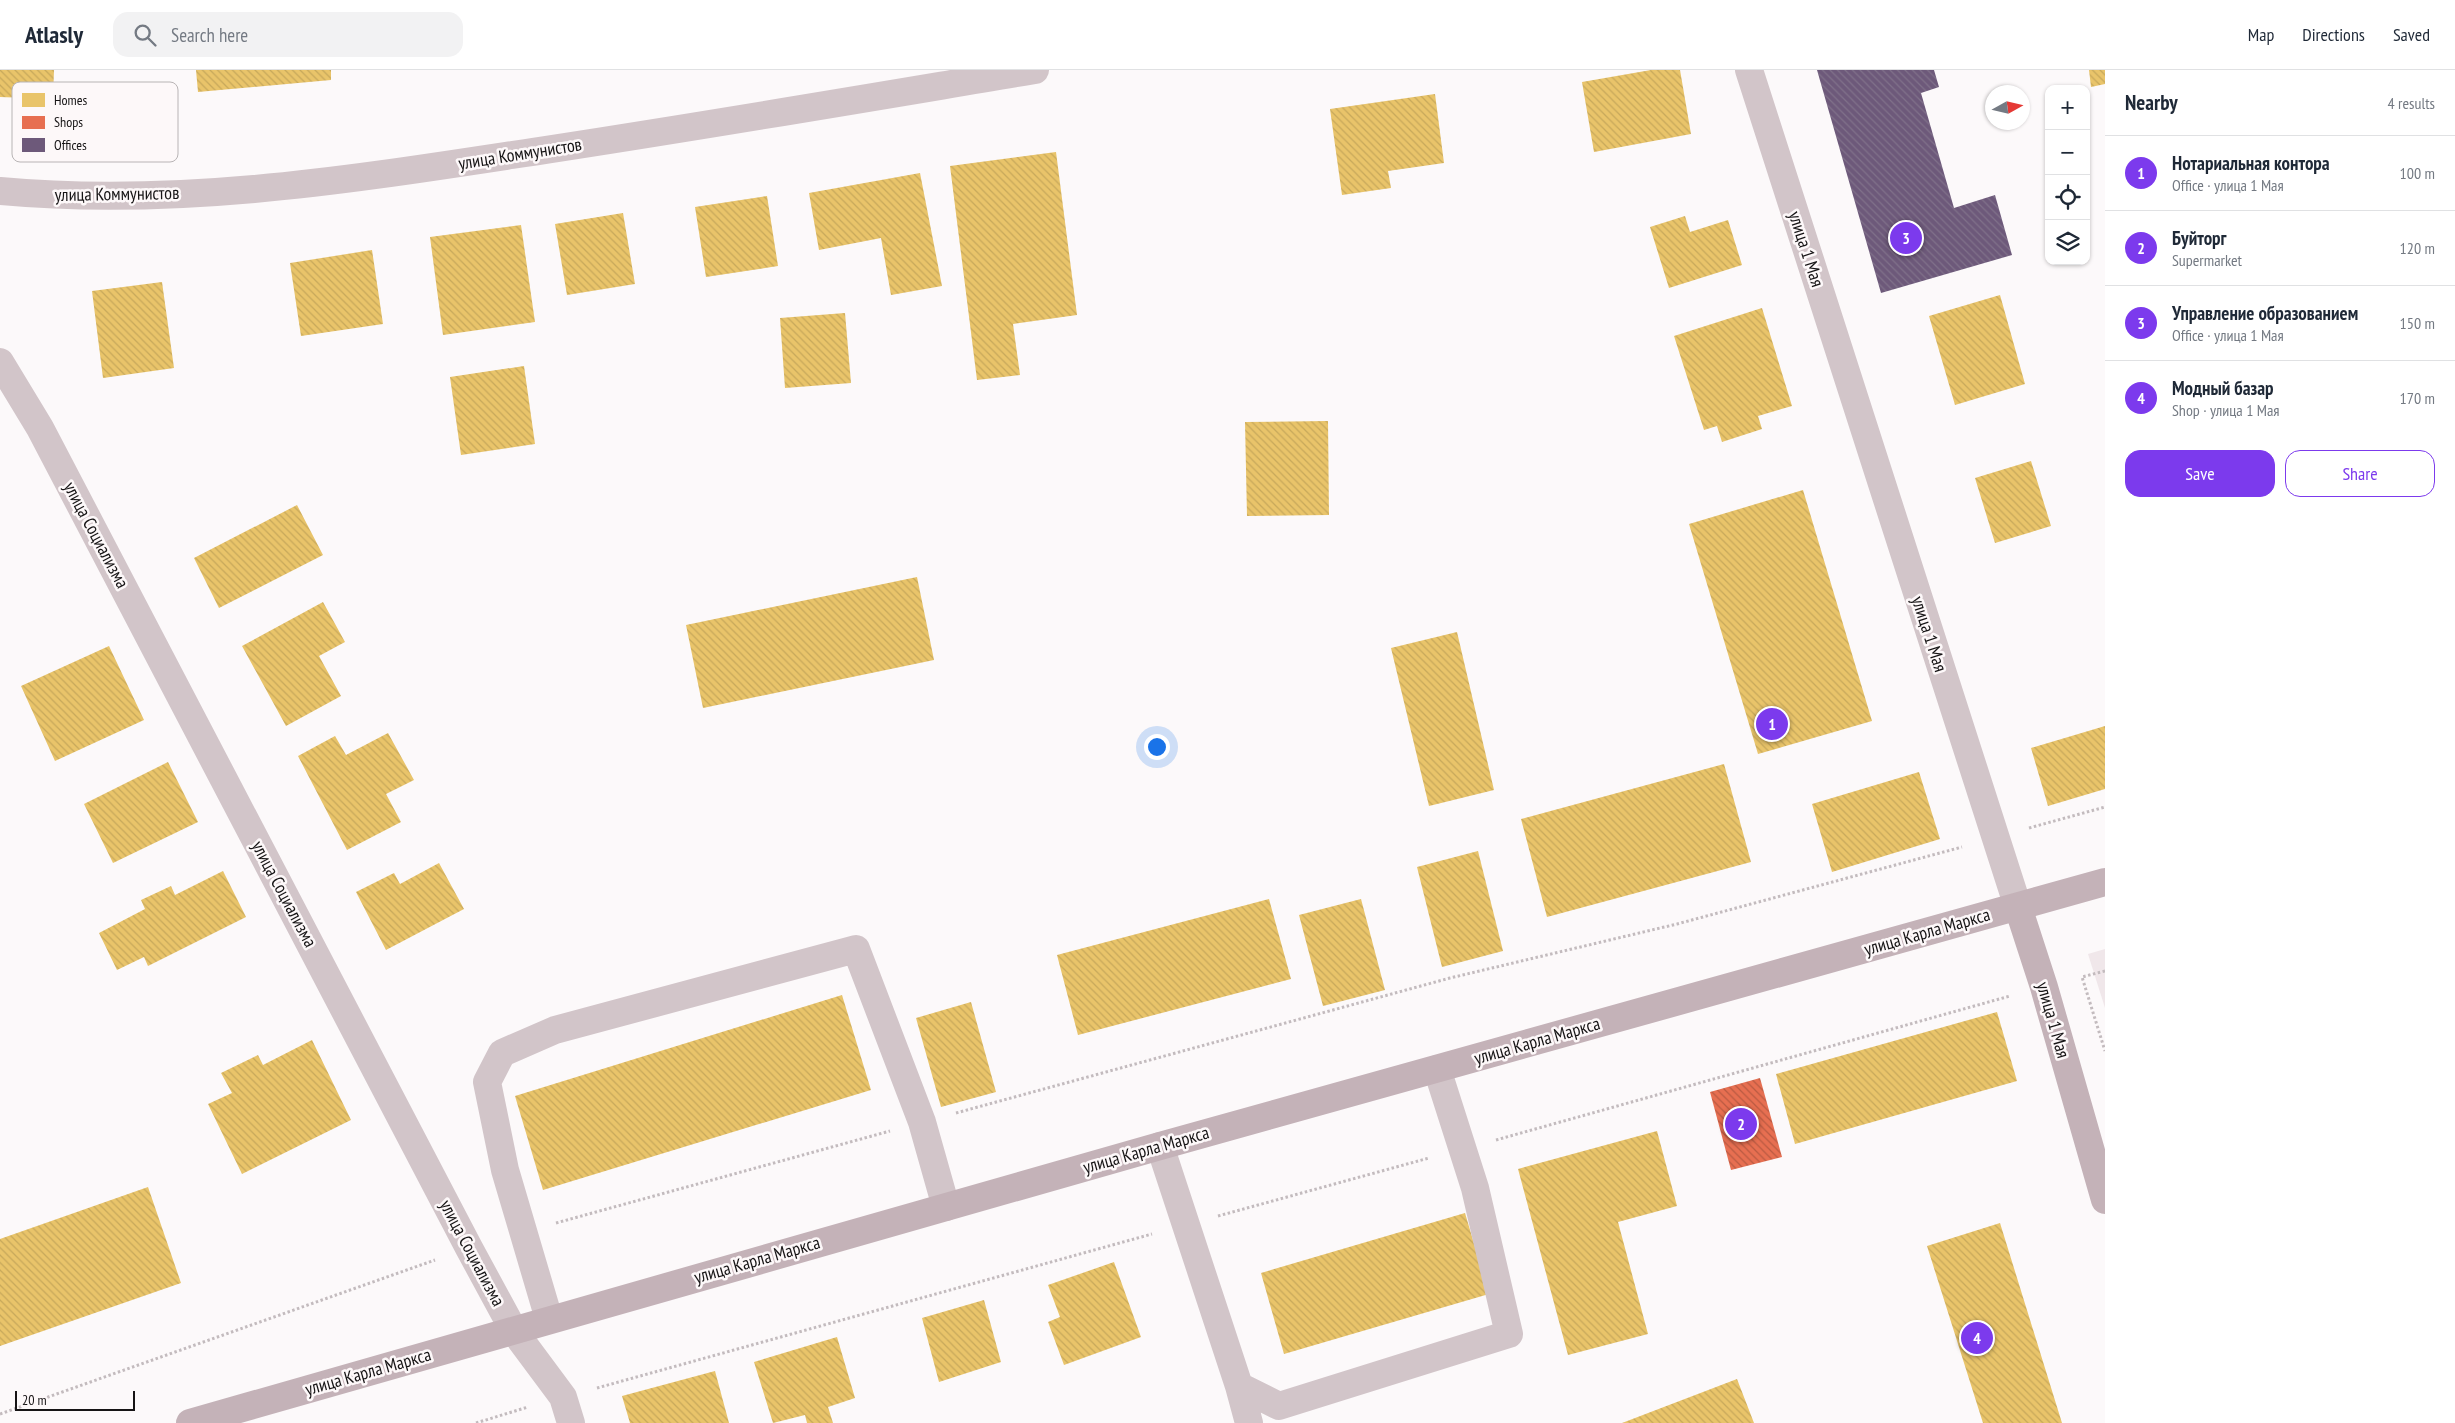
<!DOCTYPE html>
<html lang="en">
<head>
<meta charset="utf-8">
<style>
	:root { --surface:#fff; --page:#f2f2f3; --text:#1f2937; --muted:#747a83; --line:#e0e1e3; --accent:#7c3aed }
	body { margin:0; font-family:"PT Sans Narrow",sans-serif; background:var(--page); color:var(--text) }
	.controls { position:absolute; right:15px; top:15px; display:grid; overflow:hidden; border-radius:10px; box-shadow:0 1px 4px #0004 }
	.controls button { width:45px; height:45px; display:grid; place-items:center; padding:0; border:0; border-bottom:1px solid var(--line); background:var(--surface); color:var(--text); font:25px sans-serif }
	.compass { position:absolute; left:1985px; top:15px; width:45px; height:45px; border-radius:50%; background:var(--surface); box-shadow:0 1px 4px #0004; rotate:82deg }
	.scale { position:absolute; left:15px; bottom:12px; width:120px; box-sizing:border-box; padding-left:5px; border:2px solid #161415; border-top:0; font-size:14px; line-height:18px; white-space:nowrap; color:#161415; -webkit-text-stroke:4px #fdf8f9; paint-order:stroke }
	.you { position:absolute; left:1156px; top:676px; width:18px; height:18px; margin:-12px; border:4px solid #fff; border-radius:50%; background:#1a73e8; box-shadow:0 0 0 8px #1a73e833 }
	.badge { display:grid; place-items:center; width:32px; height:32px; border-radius:50%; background:var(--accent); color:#fff; font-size:16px; font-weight:700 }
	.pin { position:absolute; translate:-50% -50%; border:2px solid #fff; box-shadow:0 1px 5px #0006 }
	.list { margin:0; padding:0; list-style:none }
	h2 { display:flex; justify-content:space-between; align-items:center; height:65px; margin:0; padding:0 20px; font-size:21px }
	h2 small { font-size:16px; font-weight:400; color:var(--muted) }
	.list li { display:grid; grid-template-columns:32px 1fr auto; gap:15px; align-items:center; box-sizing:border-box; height:75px; padding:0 20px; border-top:1px solid var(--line) }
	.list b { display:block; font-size:19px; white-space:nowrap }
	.list p { margin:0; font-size:16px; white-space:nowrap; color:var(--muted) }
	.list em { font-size:16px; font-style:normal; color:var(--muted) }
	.actions { display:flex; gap:10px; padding:15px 20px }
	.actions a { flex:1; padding:11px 0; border:1px solid var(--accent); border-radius:15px; text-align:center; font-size:18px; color:var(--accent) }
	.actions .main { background:var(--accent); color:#fff }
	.icon { flex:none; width:28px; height:28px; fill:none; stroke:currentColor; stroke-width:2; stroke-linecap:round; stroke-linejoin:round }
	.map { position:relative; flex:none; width:2105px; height:1353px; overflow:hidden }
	header { display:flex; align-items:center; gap:30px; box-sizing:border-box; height:70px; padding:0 25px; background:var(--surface); border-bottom:1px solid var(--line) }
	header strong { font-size:24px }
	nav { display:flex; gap:28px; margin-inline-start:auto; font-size:18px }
	.search { width:350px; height:45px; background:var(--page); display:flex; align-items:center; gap:12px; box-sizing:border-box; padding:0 18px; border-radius:15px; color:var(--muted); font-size:19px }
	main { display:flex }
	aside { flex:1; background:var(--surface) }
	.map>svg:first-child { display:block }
</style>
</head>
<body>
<header>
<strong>Atlasly</strong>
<div class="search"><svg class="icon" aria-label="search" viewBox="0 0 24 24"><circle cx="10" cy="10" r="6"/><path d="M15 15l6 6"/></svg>Search here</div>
<nav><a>Map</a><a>Directions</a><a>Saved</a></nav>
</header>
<main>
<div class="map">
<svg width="2105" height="1353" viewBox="0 0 2105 1353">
	<defs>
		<pattern id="homes-back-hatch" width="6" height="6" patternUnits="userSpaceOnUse" patternTransform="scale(1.25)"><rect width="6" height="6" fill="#e9c46a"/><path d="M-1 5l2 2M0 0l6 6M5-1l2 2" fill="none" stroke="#c7a85b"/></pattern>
		<pattern id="shops-back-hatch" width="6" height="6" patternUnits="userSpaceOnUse" patternTransform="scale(1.25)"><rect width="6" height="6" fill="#e76f51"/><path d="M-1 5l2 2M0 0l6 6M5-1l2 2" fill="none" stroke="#ba5a42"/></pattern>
		<pattern id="offices-back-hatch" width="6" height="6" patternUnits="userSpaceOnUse" patternTransform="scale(1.25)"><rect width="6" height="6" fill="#6d597a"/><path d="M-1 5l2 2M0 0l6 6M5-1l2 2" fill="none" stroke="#80718a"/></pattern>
	</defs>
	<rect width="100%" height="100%" fill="#fcf9fa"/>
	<path fill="#f0e7ea" d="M2105 879V938L2088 884Z"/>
	<path fill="url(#homes-back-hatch)" d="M0 0H54L53 29 0 27Z
		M196 0H331V10L198 22Z
		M1651 0H1680L1691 64 1594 82 1582 12Z
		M2089 0H2105V14L2091 17Z
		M1435 24 1444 93 1388 101 1391 118 1342 125 1330 39Z
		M1056 82 1077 245 1013 254 1020 305 977 310 950 96Z
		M920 103 942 216 891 225 881 168 819 180 809 123Z
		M767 126 778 196 706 207 695 137Z
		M623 143 635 214 567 225 555 154Z
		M1685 146 1690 162 1728 150 1742 195 1669 218 1650 157Z
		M521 155 535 252 443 265 430 167Z
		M372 180 383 254 301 266 290 193Z
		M162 212 174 298 103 308 92 221Z
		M2000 225 2025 314 1955 335 1929 246Z
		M1762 238 1792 336 1758 346 1762 359 1722 372 1717 356 1704 360 1674 266Z
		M845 243 851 313 785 318 780 248Z
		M524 296 535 374 461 385 450 307Z
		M1328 351 1329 445 1247 446 1245 352Z
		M2031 391 2051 456 1995 473 1975 408Z
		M1803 420 1872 651 1758 684 1689 454Z
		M297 435 323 485 219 538 194 488Z
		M917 507 934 590 703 638 686 555Z
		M323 532 345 572 319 586 341 626 286 656 242 576Z
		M1457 562 1494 720 1429 736 1391 578Z
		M109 576 144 650 55 691 21 616Z
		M2105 656V719L2048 736 2031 678Z
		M388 663 414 710 386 724 401 752 347 780 298 686 335 666 346 685Z
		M168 692 198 752 113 793 84 734Z
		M1724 694 1751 792 1547 847 1521 749Z
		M1919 702 1940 769 1832 802 1812 734Z
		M1478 781 1503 881 1442 897 1417 797Z
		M439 793 464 839 386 880 356 822 394 803 400 814Z
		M223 801 246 847 148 896 144 887 117 900 99 863 145 839 141 830 171 816 175 825Z
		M1269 829 1291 909 1078 965 1057 885Z
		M1361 829 1385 920 1323 936 1299 845Z
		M842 925 871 1020 543 1120 515 1026Z
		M971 932 996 1022 941 1037 916 948Z
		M1997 942 2017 1011 1795 1074 1776 1004Z
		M312 970 351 1050 242 1104 208 1034 232 1023 221 1003 258 985 263 995Z
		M1657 1061 1677 1136 1618 1152 1648 1264 1568 1285 1518 1099Z
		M148 1117 181 1213 0 1276V1169Z
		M1465 1143 1489 1224 1284 1284 1261 1203Z
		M2000 1153 2062 1353H1983L1927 1176Z
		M1114 1192 1141 1267 1064 1295 1048 1252 1060 1247 1048 1215Z
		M984 1230 1001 1292 939 1312 922 1248Z
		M837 1267 855 1328 828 1337 833 1353H807L805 1345 773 1353 754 1292Z
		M715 1301 729 1353H630L622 1326Z
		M1737 1309 1754 1353H1622Z"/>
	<path fill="url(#shops-back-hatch)" d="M1760 1008 1782 1087 1731 1100 1710 1022Z"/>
	<path fill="url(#offices-back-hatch)" d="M1817 0H1934L1939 17 1921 23 1954 138 1995 125 2012 185 1881 223Z"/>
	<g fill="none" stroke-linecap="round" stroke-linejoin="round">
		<path stroke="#c3bbbe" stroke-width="3" stroke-dasharray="2.5 2.5" stroke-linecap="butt" d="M2029 758 2105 737
			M2105 901 2082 907 2105 981
			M956 1043 1450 908 1677 854 1962 777
			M1496 1070 2010 926
			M1218 1146 1429 1088
			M556 1153 890 1061
			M597 1318 1152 1164
			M0 1344 435 1190
			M476 1353 528 1337"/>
		<path stroke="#d2c5c9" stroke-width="28" d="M1749 0 2018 837
			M0 121C173 137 341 111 512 85 686 59 861 29 1035 0
			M0 292 40 358 469 1178 514 1261 563 1327 571 1353
			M1160 1076 1239 1316 1279 1336 1509 1264 1475 1118 1437 999
			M549 1249 505 1100 487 1012 502 983 555 960 856 879 922 1052 946 1137
			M1239 1316 1249 1353"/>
		<path stroke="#c4b2b8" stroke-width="28" d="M2018 837 2044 917 2105 1130
			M190 1353 1160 1076 2105 812"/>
	</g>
	<g text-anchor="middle" stroke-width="5" stroke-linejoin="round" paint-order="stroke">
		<g font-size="18" fill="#161415" stroke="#fdf8f9">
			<text transform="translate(520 84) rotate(-9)" y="6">улица Коммунистов</text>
			<text transform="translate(117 124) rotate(-1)" y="6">улица Коммунистов</text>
			<text transform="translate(1806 179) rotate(72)" y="6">улица 1 Мая</text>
			<text transform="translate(96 465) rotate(62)" y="6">улица Социализма</text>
			<text transform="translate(1929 564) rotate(72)" y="6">улица 1 Мая</text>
			<text transform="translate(284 824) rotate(62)" y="6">улица Социализма</text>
			<text transform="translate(1927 862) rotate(-16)" y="6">улица Карла Маркса</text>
			<text transform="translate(2053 950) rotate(74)" y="6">улица 1 Мая</text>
			<text transform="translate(1537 971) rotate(-16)" y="6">улица Карла Маркса</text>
			<text transform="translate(1146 1080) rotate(-16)" y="6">улица Карла Маркса</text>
			<text transform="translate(472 1183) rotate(62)" y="6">улица Социализма</text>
			<text transform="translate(757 1190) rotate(-16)" y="6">улица Карла Маркса</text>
			<text transform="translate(368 1302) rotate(-16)" y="6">улица Карла Маркса</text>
		</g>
	</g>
	<rect x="12" y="12" width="166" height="80" rx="8" fill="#fdf8f9" stroke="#b8b4b5" stroke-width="1"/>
	<rect x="22" y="23" width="23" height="14" fill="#e9c46a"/>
	<rect x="22" y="46" width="23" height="13" fill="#e76f51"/>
	<rect x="22" y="68" width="23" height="14" fill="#6d597a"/>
	<g font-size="14" fill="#161415">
		<text x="54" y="35">Homes</text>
		<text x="54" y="57">Shops</text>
		<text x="54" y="80">Offices</text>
	</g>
</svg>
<div class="controls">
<button>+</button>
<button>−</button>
<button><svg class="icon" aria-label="locate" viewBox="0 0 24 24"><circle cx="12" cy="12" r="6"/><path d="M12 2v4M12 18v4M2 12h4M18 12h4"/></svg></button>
<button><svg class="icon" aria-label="layers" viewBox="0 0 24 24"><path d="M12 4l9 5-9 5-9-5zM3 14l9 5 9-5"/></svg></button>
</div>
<svg class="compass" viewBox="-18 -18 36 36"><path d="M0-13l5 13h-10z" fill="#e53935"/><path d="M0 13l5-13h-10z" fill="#747a83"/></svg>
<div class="scale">20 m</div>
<div class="you"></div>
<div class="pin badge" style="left:1772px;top:654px">1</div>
<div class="pin badge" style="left:1741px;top:1054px">2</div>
<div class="pin badge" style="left:1906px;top:168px">3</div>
<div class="pin badge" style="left:1977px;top:1268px">4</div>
</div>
<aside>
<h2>Nearby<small>4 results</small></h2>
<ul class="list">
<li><span class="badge">1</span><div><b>Нотариальная контора</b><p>Office · улица 1 Мая</p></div><em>100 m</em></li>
<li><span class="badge">2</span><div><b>Буйторг</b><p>Supermarket</p></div><em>120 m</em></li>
<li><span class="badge">3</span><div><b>Управление образованием</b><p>Office · улица 1 Мая</p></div><em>150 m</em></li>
<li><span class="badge">4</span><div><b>Модный базар</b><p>Shop · улица 1 Мая</p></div><em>170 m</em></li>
</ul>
<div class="actions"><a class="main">Save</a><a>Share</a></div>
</aside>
</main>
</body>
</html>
